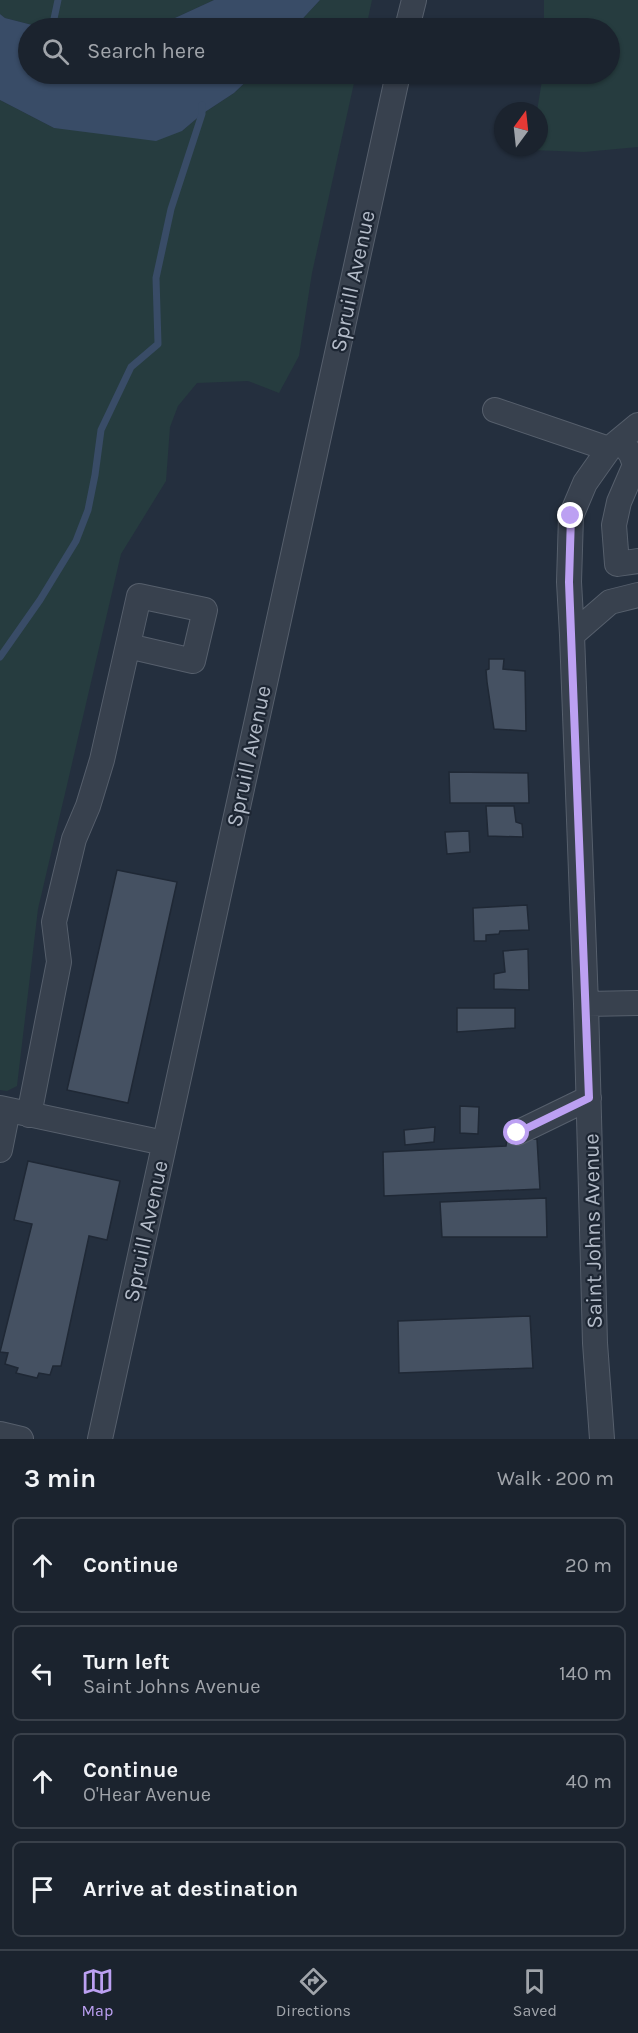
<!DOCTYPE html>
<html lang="en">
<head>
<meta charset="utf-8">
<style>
	:root { --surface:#1b232e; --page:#282f3a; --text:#f1f3f6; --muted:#a0a4aa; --line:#39404a; --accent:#bca0f2 }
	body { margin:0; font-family:Karla,sans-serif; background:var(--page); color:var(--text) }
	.compass { position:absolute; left:494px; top:102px; width:54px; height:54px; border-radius:50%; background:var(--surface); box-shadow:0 2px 4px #0004; rotate:15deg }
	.stop { position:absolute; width:18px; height:18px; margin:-14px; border:4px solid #bca0f2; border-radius:50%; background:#fff }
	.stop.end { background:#bca0f2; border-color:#fff; box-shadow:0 2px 6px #0008 }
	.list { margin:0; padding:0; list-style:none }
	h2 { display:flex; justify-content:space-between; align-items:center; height:78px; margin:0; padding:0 24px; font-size:26px }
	h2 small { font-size:20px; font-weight:400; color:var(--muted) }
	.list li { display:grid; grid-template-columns:39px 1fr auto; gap:18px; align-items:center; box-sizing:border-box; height:96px; margin:0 12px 12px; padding:0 12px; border:2px solid var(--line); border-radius:9px }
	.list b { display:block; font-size:22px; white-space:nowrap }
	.list p { margin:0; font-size:20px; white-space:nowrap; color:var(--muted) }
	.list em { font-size:20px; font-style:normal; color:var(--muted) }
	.icon { flex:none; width:33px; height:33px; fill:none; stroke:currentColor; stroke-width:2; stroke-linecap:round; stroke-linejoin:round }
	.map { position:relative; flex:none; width:638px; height:1439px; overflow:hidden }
	.search { position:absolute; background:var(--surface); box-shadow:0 2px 4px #0004; left:18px; right:18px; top:18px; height:66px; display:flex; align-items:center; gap:15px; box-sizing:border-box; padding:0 21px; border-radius:33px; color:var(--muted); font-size:22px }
	.sheet { height:510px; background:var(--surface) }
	nav { display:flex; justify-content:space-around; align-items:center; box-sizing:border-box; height:84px; border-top:2px solid var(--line); background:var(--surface); font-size:16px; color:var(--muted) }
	nav a { display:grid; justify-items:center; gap:3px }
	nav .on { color:var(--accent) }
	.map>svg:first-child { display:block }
</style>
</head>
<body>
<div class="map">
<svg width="638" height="1439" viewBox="0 0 638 1439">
	<rect width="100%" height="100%" fill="#242f3e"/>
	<path fill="#263c3f" d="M0 0H214L164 23H111L101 28H44L5 18 0 14Z
		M320 0H372L366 28H294Z
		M544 0H638V147L584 152 531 150 532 147H539V111H537L543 74H610V28H544Z
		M254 74H356L312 273 299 356 279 393 248 381 197 383 178 406 170 427 166 481 121 554 38 909 17 1086 7 1091 0 1090V100L54 128 182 131 202 114 234 93Z"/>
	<path fill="#394c67" d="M214 0H320L294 28H101L111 23H164Z
		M0 14 5 18 44 28H28V74H254L234 93 202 114 182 131 156 141 54 128 0 100Z"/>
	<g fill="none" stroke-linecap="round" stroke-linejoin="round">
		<path stroke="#394c67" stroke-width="7" d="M52 28 58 0
			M0 657 40 600 76 541 88 510 95 475 101 430 131 367 158 344 156 278 171 209 202 114V105"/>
	</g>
	<path fill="#455162" stroke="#1f2835" stroke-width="1.5" d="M489 659H504L503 669 525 671 526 731 494 729 487 682 486 670 489 669Z
		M449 772 528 773 529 803H450Z
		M486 806H514L516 822 522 824 523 837 488 836Z
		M469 831 470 852 447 854 445 832Z
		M117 870 177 882 128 1103 67 1090Z
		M527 905 529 930 500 931 499 934 486 935V941H474L473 908Z
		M528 949 529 990 494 989V974L505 972 503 951Z
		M457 1008H515V1028L457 1032Z
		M460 1106 479 1107 478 1134 460 1133Z
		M435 1127 434 1142 405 1145 404 1130Z
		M507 1139H537L540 1189 384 1196 383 1152 506 1146Z
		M28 1161 120 1181 107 1240 89 1236 61 1366H53L50 1375 39 1373 37 1378 16 1373 18 1368 5 1364 8 1353 0 1352 32 1224 14 1220Z
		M546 1198 547 1237H442L440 1202Z
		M530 1316 533 1368 399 1373 398 1321Z"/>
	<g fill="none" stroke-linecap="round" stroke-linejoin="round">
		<g stroke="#565f6c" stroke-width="26">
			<path id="minor" d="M407 28 414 0
				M495 410 609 449
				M620 440 631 454 635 465 619 502 614 525 617 564 638 561
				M572 635 569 582 571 516 585 483 609 449 638 425
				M586 1004 638 1003
				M0 1108 164 1143
				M29 1115 59 962 54 922 74 839 88 806 102 760 139 596 205 610 193 661 128 646
				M517 1133 589 1098
				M0 1150 8 1110
				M0 1434 21 1439
				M100 1439 398 74
				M602 1439 595 1343 586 1004 572 635 610 602 638 595"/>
		</g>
		<use href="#minor" stroke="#38414e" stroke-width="24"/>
	</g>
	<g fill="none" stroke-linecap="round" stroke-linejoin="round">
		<path stroke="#bca0f2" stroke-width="8" d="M517 1133 589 1098 569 582 571 516"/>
	</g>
	<g text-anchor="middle" stroke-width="4.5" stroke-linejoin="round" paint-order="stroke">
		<g font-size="22" fill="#b4bcc9" stroke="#1d2633">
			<text transform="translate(352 281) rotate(-78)" y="8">Spruill Avenue</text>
			<text transform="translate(248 756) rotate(-78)" y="8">Spruill Avenue</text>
			<text transform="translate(145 1231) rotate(-78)" y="8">Spruill Avenue</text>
			<text transform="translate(592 1231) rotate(-91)" y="8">Saint Johns Avenue</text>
		</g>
	</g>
</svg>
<svg class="compass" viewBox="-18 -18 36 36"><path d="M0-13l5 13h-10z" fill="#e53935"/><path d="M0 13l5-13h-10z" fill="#a0a4aa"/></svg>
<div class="stop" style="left:517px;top:1133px"></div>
<div class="stop end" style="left:571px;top:516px"></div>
<div class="search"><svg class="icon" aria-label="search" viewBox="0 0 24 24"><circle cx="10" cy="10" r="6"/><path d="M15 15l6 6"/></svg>Search here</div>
</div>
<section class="sheet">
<h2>3 min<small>Walk · 200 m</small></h2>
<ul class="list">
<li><svg class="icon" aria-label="ahead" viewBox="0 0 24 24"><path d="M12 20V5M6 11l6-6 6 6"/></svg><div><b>Continue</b></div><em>20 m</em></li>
<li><svg class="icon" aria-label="left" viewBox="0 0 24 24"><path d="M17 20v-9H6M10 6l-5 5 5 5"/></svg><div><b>Turn left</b><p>Saint Johns Avenue</p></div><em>140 m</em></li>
<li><svg class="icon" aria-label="ahead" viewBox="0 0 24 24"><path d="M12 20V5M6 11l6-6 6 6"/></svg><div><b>Continue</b><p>O'Hear Avenue</p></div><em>40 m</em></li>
<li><svg class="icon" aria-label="arrive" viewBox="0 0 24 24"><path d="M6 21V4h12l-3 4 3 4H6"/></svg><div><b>Arrive at destination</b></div></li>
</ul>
</section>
<nav>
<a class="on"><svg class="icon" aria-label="map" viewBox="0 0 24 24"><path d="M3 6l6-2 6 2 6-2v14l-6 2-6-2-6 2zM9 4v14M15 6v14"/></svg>Map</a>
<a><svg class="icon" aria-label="directions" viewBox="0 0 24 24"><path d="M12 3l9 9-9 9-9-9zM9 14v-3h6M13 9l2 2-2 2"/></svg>Directions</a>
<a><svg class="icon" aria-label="saved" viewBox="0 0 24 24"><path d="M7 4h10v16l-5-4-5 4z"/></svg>Saved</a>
</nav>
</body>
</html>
